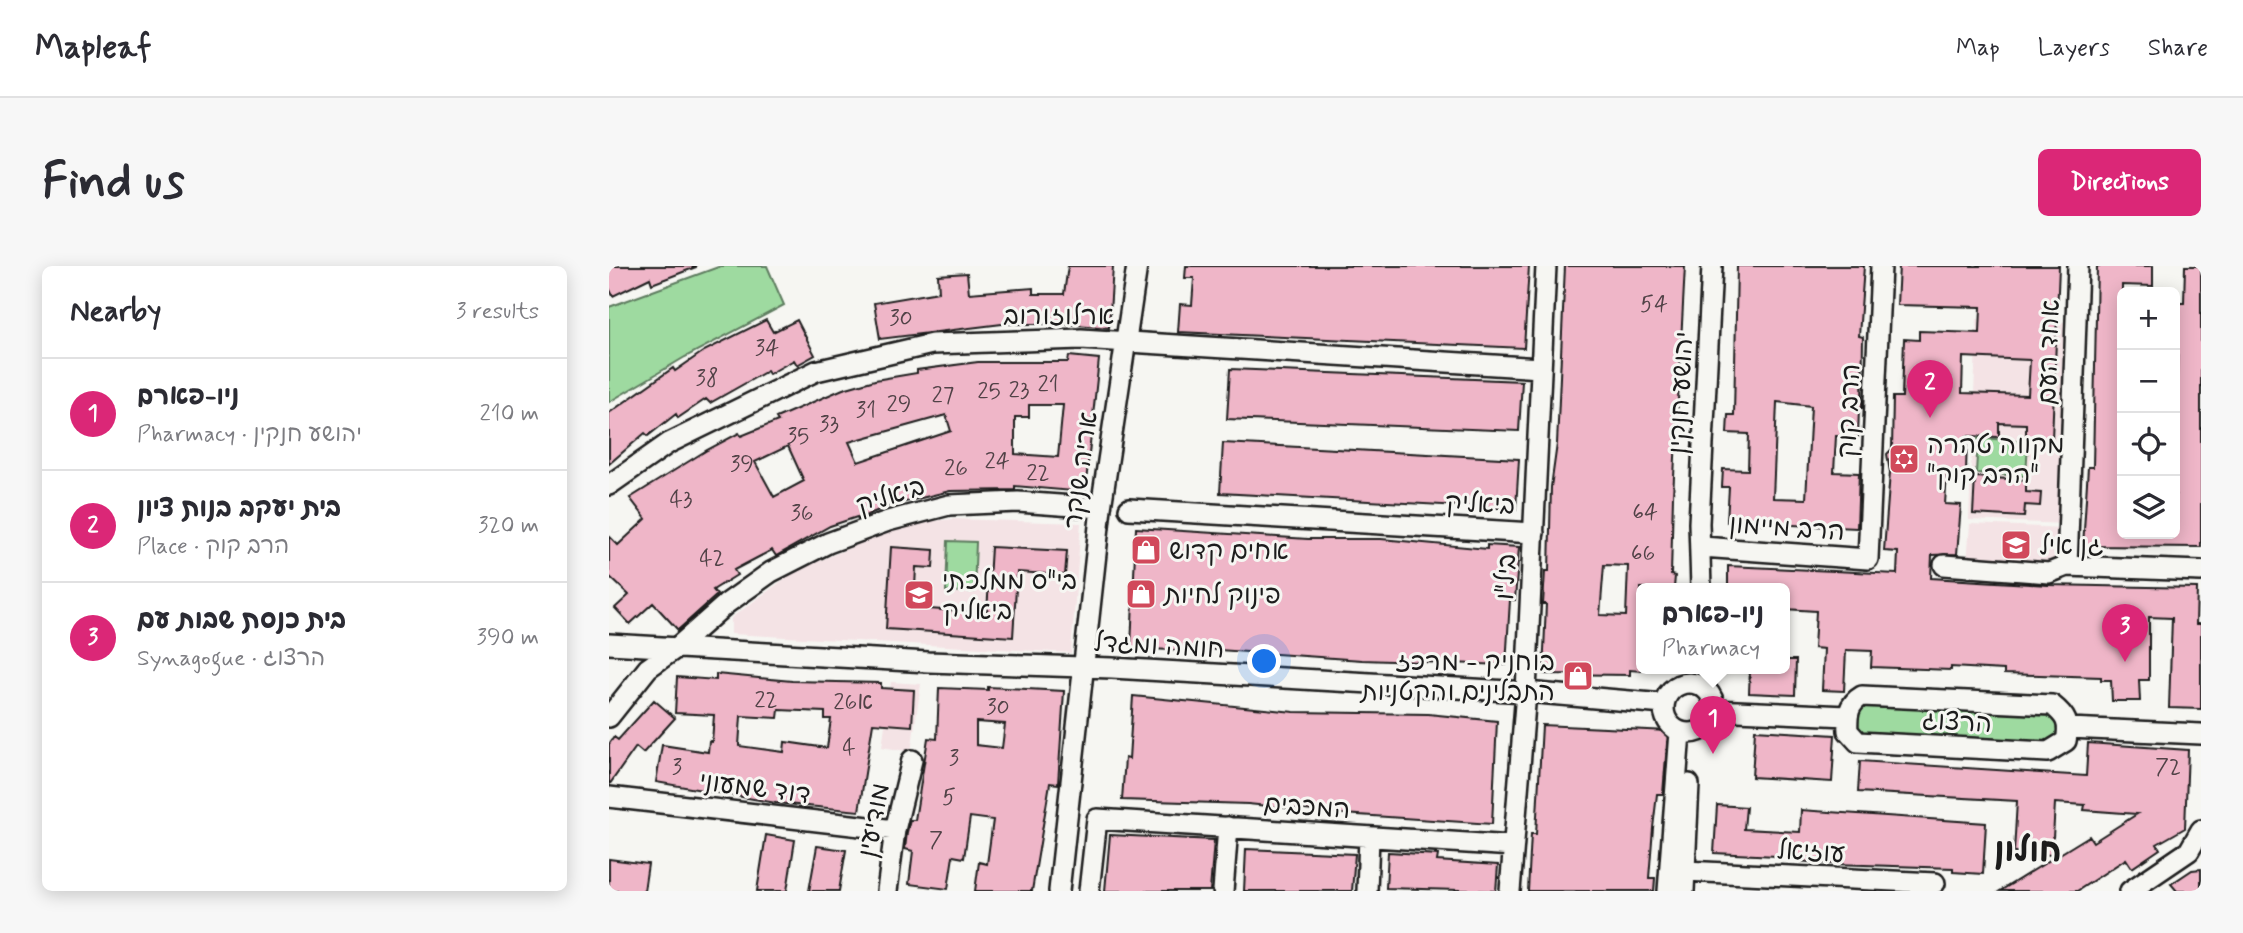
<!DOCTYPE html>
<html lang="en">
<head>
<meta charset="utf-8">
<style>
	:root { --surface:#fff; --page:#f7f7f7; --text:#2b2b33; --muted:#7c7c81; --line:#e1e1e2; --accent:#db2777 }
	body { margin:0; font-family:Mynerve,"Playpen Sans Hebrew",sans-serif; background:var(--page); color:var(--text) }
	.controls { position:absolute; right:21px; top:21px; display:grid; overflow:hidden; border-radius:10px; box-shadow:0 4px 18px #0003 }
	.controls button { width:63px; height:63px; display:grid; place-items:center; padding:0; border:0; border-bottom:2px solid var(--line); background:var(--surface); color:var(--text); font:35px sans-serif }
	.you { position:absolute; left:656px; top:396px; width:24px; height:24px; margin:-18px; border:5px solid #fff; border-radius:50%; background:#1a73e8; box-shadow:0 0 0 10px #1a73e833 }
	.badge { display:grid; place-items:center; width:46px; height:46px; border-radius:50%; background:var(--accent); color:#fff; font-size:23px; font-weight:700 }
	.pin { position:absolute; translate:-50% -58px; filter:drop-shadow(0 2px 4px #0008) }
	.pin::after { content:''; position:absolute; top:37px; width:24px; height:21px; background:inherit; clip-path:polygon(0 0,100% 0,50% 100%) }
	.popup { position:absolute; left:1027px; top:317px; width:154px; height:91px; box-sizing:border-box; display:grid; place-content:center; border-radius:10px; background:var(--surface); filter:drop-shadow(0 2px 5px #0005); font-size:23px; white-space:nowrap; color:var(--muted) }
	.popup b { font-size:26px; color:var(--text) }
	.popup::after { content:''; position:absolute; left:50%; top:100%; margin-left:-14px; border:14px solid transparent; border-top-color:var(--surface) }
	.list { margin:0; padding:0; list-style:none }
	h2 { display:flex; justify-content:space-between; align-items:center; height:91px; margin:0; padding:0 28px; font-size:30px }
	h2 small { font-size:23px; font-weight:400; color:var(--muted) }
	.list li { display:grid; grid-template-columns:46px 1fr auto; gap:21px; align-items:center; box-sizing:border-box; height:112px; padding:0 28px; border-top:2px solid var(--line) }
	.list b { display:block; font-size:26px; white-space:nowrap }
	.list p { margin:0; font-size:23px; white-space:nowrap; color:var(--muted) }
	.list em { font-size:23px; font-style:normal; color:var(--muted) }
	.icon { flex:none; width:38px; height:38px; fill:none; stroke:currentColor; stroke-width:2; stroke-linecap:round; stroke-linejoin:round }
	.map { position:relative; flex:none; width:1592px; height:625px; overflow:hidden; border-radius:10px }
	header { display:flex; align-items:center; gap:42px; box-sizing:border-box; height:98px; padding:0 35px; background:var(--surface); border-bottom:2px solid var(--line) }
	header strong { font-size:33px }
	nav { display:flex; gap:38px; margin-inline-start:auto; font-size:24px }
	.intro { display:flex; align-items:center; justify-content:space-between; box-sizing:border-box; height:168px; padding:0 42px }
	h1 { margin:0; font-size:49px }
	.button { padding:18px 32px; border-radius:10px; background:var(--accent); color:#fff; font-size:24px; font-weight:700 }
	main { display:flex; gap:42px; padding:0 42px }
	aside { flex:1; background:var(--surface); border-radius:10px; box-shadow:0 4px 18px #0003 }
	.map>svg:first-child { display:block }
</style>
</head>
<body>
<header>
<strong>Mapleaf</strong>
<nav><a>Map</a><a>Layers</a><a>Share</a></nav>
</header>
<div class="intro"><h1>Find us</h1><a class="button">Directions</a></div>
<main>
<aside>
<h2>Nearby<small>3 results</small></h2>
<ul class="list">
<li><span class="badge">1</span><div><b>ניו-פארם</b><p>Pharmacy · יהושע חנקין</p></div><em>210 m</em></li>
<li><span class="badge">2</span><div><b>בית יעקב בנות ציון</b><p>Place · הרב קוק</p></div><em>320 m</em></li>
<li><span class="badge">3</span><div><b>בית כנסת שבות עם</b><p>Synagogue · הרצוג</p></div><em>390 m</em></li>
</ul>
</aside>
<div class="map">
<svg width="1592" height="625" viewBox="0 0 1592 625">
	<rect width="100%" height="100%" fill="#f6f6f2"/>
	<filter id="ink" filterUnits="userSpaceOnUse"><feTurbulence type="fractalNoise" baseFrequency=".0143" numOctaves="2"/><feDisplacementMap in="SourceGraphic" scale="14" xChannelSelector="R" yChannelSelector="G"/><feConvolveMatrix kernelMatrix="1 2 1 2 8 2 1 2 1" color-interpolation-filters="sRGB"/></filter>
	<g filter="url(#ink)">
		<path fill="#f4e3e5" d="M1368 53 1463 56 1456 258 1360 254Z
			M344 253 472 257 462 387 122 368V352L185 306 254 276 313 256Z
			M1361 258 1455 262 1454 296 1441 301 1358 296Z
			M282 416 312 418 302 486 273 481Z"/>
		<path fill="#9edaa0" stroke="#5d7b5e" stroke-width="2" d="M112 0H158L175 39 76 91 0 136V41Z
			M1369 172 1419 175 1417 210 1367 207Z
			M339 275 367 276 365 326 337 325Z
			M1244 435 1443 439 1460 462 1439 486 1249 476Z"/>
		<path fill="#efb6c8" stroke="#1c1c1c" stroke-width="2" fill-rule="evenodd" d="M0 0H87V1L43 18 41 12 4 30 0 22Z
			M459 0H504L500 62 459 58H393L271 73 265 37 330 26 329 9 358 7 360 27 424 22V28H455Z
			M577 0H920L915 82 569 66 571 38 583 39 585 12H576Z
			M956 0H1076L1064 230 1062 309 1066 310 1065 322H1032V405L1021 404V409L934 408 937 338H934L936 305H940L942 221 948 178ZM995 299 1019 300 1017 350 991 349Z
			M1128 0H1255L1250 70 1254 71 1253 142H1250L1249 171 1227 170 1225 206 1250 207 1248 262 1118 256 1120 221H1113L1114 203 1139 204 1140 168 1118 167 1119 149H1125ZM1168 136 1202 140 1197 233 1164 232Z
			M1290 0H1450L1443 173 1417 172V158L1390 157V171L1358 170 1357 207H1338L1336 238 1352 239 1348 288 1323 289 1322 312 1439 319 1588 322 1587 358H1592V443L1560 442 1563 352 1540 351V414H1530L1531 435H1503L1502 414H1492V411L1395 408V404L1342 401V404L1262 401 1263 385 1237 384 1235 425 1213 424 1215 383 1205 382 1207 345 1176 343V322H1119V300L1288 308 1289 286 1275 285 1281 206 1278 188 1283 183 1284 131H1293L1295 73 1310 74V65L1371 67 1372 41 1288 39ZM1354 91 1421 94 1419 129 1353 127Z
			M1488 0H1544V20L1513 19V268H1566L1569 37H1575L1576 0H1592V281L1474 280 1479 201H1484Z
			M157 54 164 66 188 54 206 89 188 99 185 94 160 108 158 105 101 137 97 133 69 152 67 148 39 170 36 167 0 198V147L64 102 66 105 95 85Z
			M460 90 490 93 476 226 406 220V224L341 225 279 240 249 253 248 251 221 260 167 290 163 284 125 304 128 309 104 324 108 329 69 364 44 337 21 358 6 342 20 329 0 310V270L9 279 37 253 21 232 98 184 130 167 132 170 169 155 167 152 234 123 266 114 308 107V104L369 96H459ZM420 139H454L449 191 406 188V151H420ZM337 149 342 165 249 196 240 176ZM179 180 195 215 165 231 146 196Z
			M621 103 913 115 910 165 618 153Z
			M614 177 910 193 907 243 611 227Z
			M1366 211 1417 214V226L1432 227 1431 240 1416 239 1415 251 1364 248Z
			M527 262 699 273H772L878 283V279L910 281 906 334H901L897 399 753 394 581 382V385L522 382Z
			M282 281 325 284 324 302 307 301 305 342 378 347 382 281 458 285 456 309 408 306 404 371 277 363Z
			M1176 394H1187L1186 429 1140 427 1141 402H1176Z
			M107 408 183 415 272 417V422L305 424 303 460 264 457 250 545 167 537 47 516 53 479 99 486 100 475 103 476 105 449 66 447 68 411 107 414ZM170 444 216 446V453H222L218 482 176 476 175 486 130 480 132 450 169 452Z
			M379 421 455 425 449 518 441 517 423 625H366L370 596 378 598 384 554 361 551 355 592 344 590 339 623 300 618 304 585 296 583 298 566 301 554H306L319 472 328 473 330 422 379 424ZM367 456 396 458 393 482 367 479Z
			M524 430 685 446 819 448 888 455 883 558 734 548 639 538 513 534 516 492 520 493Z
			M45 434 66 452 34 487 27 481 0 519V478L5 471 9 474Z
			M933 459 1059 465 1054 528H1048L1044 562 1040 612H1046L1045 625H919L922 568H927Z
			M1146 464 1226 469 1223 516 1143 511Z
			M1479 477 1579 484 1576 562 1548 578 1551 583 1523 602 1517 593 1468 625H1391L1480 570 1484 576 1528 548 1475 544 1476 539 1446 537 1443 589 1405 586 1408 535 1249 526 1251 495 1477 510Z
			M1108 539 1137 541 1135 563 1191 566 1192 544 1377 557 1374 608 1344 606V602L1225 598 1189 595V591L1105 587Z
			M157 569 186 574 178 625H148Z
			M501 569 605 574 601 625H496Z
			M208 580 237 584 230 625H200Z
			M637 583 746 588 743 625H635Z
			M779 586 829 589 828 595 889 599 887 625 777 622Z
			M0 593 39 598 35 625H0Z
			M1592 603V625H1568L1562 618 1583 604Z"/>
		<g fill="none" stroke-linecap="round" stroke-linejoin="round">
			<g stroke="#1c1c1c" stroke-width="24">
				<path id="minor" d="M0 219 60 177 207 105 323 78 472 73 932 102
					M520 243 925 267
					M1093 281 1259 293 1272 0
					M1335 299 1440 307 1458 300 1592 305
					M1458 300 1469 0
					M1092 322 1090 257 1103 0
					M0 378 319 396 503 402 917 426 1055 438
					M1055 442a25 25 0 1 1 50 0a25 25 0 1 1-50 0Z
					M1253 430 1443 439C1457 450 1461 457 1457 475L1439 486 1249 476 1239 465C1238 450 1239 438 1253 430Z
					M1105 444 1238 450
					M0 451 39 402 66 383 117 338 162 306 219 277 279 255 340 239 409 236 492 242
					M1460 462 1592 468
					M0 531 286 564
					M1076 605 1326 617
					M278 625 286 564 303 494
					M450 625 492 242 528 0
					M480 625 488 553 904 580
					M614 625 619 561
					M758 625 760 571
					M901 625 917 426 937 0
					M1059 625 1071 466
					M1075 625 1080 518
					M1521 625 1580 585 1592 564"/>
			</g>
			<use href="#minor" stroke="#f6f6f2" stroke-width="19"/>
		</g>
	</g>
	<defs>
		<g id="synagogue-square" transform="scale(1.575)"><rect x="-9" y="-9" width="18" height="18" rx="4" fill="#d1495b" stroke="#f6f6f2"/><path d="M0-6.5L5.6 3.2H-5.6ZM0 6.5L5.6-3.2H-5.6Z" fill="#fff"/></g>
		<g id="school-square" transform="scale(1.575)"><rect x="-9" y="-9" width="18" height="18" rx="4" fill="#d1495b" stroke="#f6f6f2"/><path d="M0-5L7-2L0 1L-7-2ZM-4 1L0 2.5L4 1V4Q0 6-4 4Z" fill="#fff"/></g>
		<g id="shop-square" transform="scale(1.575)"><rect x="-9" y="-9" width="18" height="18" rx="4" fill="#d1495b" stroke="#f6f6f2"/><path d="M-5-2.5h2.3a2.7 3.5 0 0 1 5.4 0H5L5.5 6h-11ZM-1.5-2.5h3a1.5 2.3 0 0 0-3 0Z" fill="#fff"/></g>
	</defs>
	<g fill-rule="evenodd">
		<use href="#synagogue-square" x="1295" y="193"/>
		<use href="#school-square" x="1407" y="279"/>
		<use href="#shop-square" x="537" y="284"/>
		<use href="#shop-square" x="532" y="328"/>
		<use href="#school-square" x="310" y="329"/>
		<use href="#shop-square" x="969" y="410"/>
	</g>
	<g text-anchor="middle" stroke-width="6" stroke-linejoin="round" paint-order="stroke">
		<g font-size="23" fill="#514247">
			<text x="1045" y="45">54</text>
			<text x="292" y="59">30</text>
			<text x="158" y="89">34</text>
			<text x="98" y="119">38</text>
			<text x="439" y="125">21</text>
			<text x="410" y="131">23</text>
			<text x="380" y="132">25</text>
			<text x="334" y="136">27</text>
			<text x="290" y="145">29</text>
			<text x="257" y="151">31</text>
			<text x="220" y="165">33</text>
			<text x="189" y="177">35</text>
			<text x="388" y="202">24</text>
			<text x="133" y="205">39</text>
			<text x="347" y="209">26</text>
			<text x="429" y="214">22</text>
			<text x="72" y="240">43</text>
			<text x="1036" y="253">64</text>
			<text x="193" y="254">36</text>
			<text x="1034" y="294">66</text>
			<text x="103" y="299">42</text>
			<text x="157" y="441">22</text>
			<text x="244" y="443">26א</text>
			<text x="389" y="448">30</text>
			<text x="240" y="488">4</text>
			<text x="345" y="499">3</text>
			<text x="68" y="508">3</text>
			<text x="1559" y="508">72</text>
			<text x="340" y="538">5</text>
			<text x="327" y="581">7</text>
		</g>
		<g font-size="26" fill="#1c1c1c" stroke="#f6f6f2">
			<text x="450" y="58">ארלוזורוב</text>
			<text transform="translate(1439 86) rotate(-88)" y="9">אחד העם</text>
			<text transform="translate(1071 127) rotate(-87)" y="9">יהושע חנקין</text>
			<text transform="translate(1239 145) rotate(-87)" y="9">הרב קוק</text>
			<text transform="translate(471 204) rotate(-82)" y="9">אריה שנקר</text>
			<text transform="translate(281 229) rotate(-17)" y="9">ביאליק</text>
			<text transform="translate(871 237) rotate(3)" y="9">ביאליק</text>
			<text transform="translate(1178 261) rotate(4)" y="9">הרב מיימון</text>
			<text transform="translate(896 311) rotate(-87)" y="9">ביל"ו</text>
			<text transform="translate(550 379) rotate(3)" y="9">חומה ומגדל</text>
			<text transform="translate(1348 455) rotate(3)" y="9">הרצוג</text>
			<text transform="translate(146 521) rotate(7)" y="9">דוד שמעוני</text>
			<text transform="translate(698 540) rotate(4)" y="9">המכבים</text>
			<text transform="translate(264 554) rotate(-79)" y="9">מודיעין</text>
			<text transform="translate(1202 585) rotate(3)" y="9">עוזיאל</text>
		</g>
		<g font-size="26" fill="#1c1c1c" stroke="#f6f6f2" text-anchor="start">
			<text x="1318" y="187">מקווה טהרה<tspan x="1318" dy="30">"הרב קוק"</tspan></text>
			<text x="1430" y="288">גן איל</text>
			<text x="560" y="293">אחים קדוש</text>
			<text x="333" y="323">בי"ס ממלכתי<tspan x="333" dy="30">ביאליק</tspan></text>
			<text x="555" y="337">פינוק לחיות</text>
			<text x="946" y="404" text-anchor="end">בוחניק - מרכז<tspan x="946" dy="30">התבלינים והקטניות</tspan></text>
		</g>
		<g font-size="33" font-weight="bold" fill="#1c1c1c" stroke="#f6f6f2">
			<text x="1419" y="595">חולון</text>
		</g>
	</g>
</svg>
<div class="controls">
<button>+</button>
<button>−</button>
<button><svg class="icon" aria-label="locate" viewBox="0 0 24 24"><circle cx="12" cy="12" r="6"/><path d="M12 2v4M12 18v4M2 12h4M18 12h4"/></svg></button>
<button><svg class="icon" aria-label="layers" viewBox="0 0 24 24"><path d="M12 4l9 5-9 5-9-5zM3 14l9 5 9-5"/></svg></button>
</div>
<div class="you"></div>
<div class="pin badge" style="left:1104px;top:488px">1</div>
<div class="popup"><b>ניו-פארם</b>Pharmacy</div>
<div class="pin badge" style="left:1321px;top:152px">2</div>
<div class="pin badge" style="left:1516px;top:396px">3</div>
</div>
</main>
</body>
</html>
